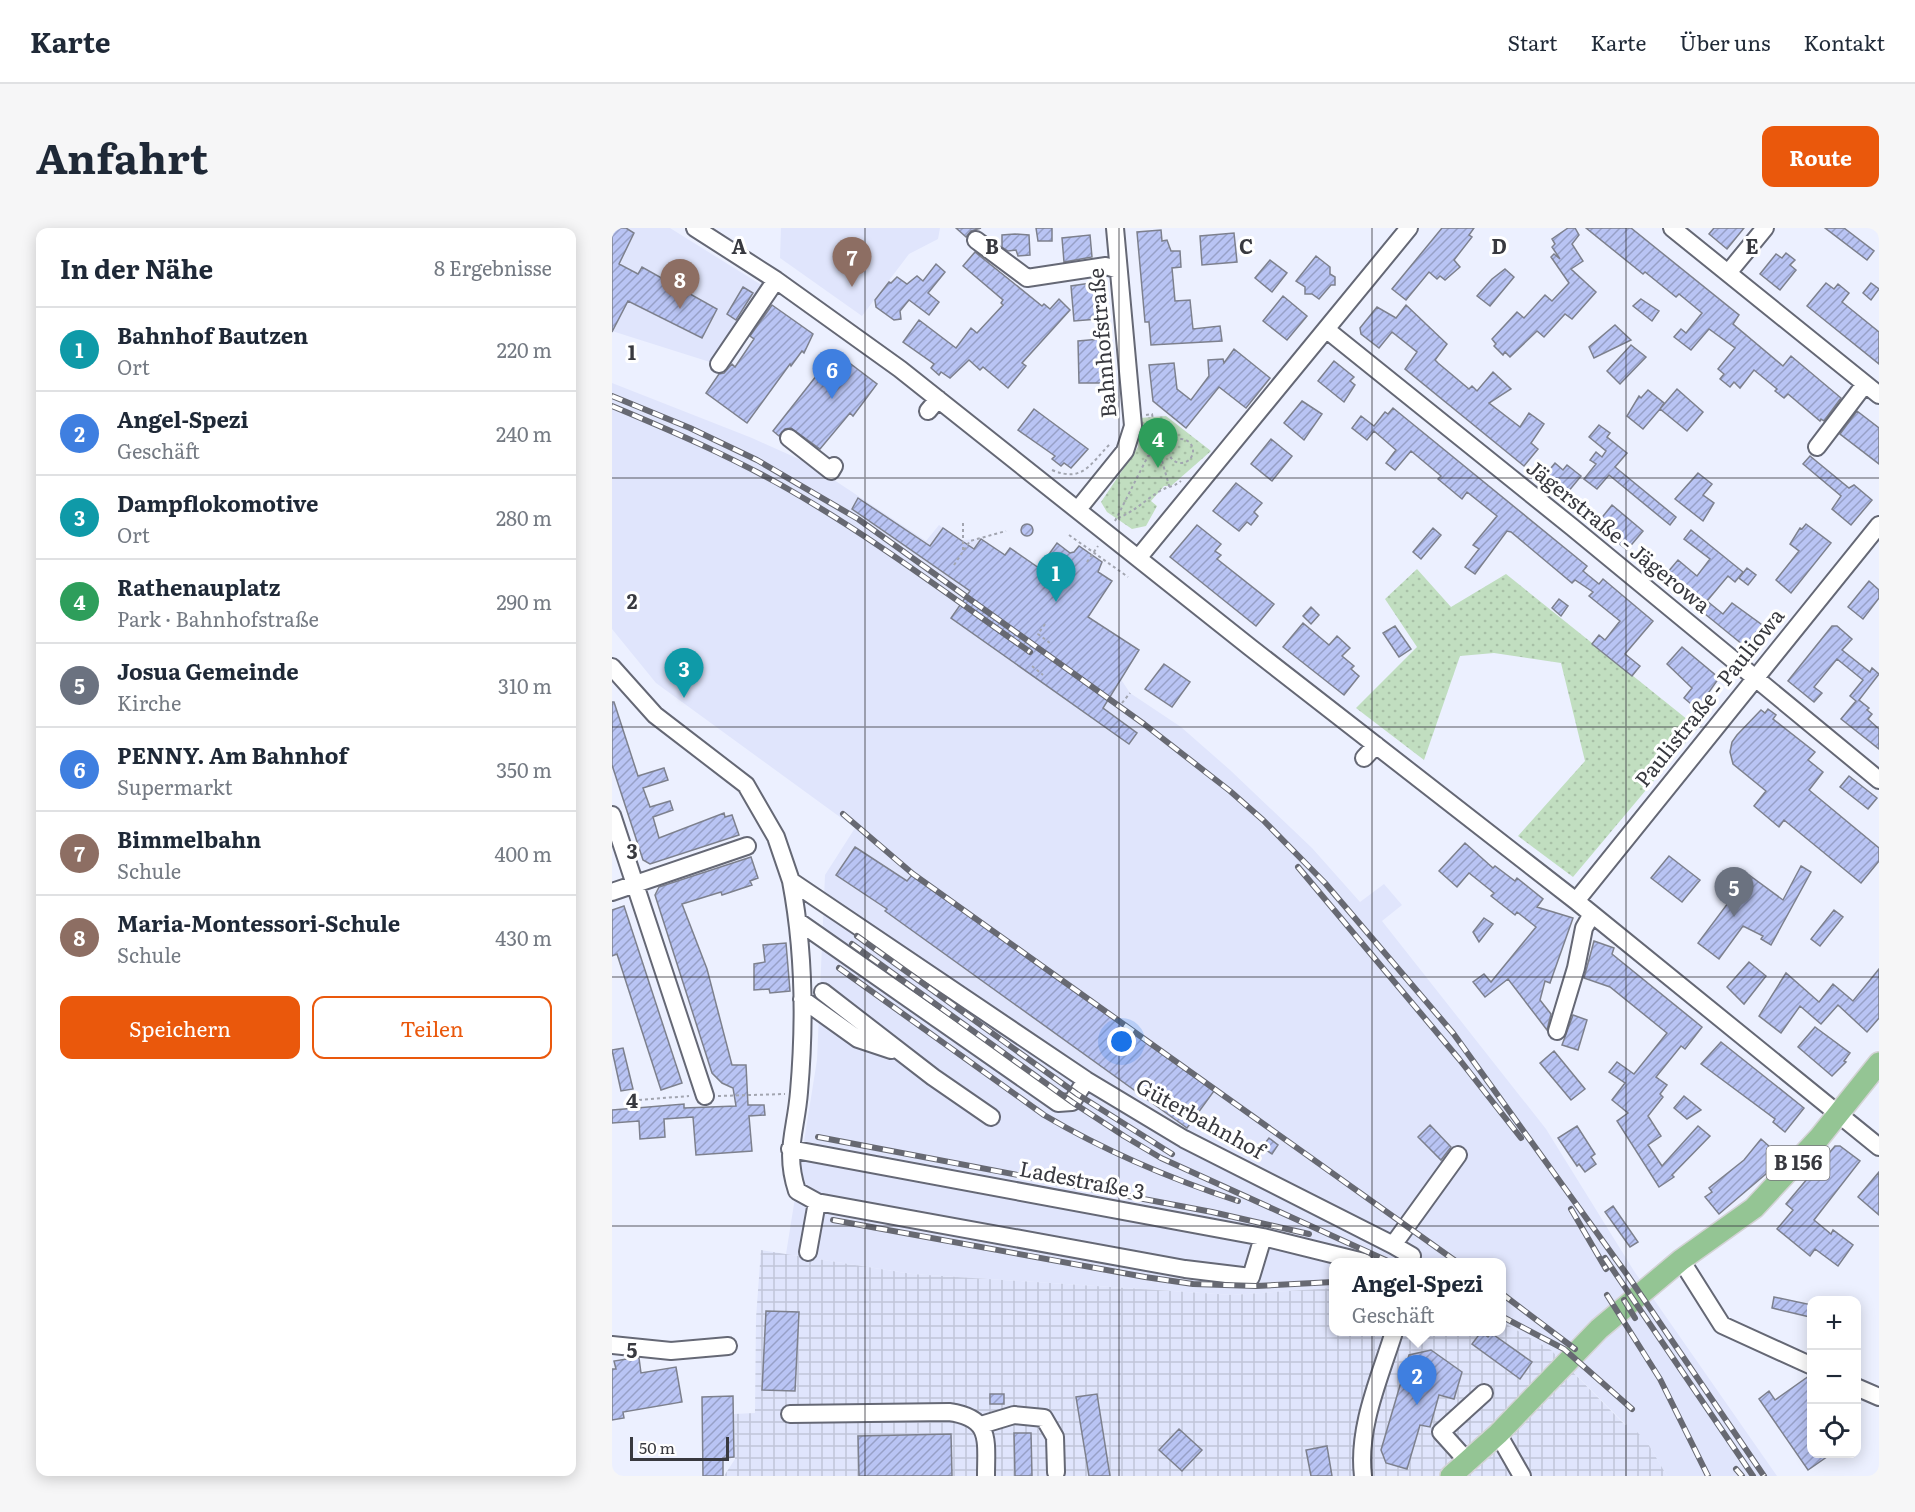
<!DOCTYPE html>
<html lang="de">
<head>
<meta charset="utf-8">
<style>
	:root { --surface:#fff; --page:#f6f6f7; --text:#1f2937; --muted:#747a83; --line:#e0e1e3; --accent:#ea580c }
	body { margin:0; font-family:Literata,serif; background:var(--page); color:var(--text) }
	.controls { position:absolute; right:18px; bottom:18px; display:grid; overflow:hidden; border-radius:12px; box-shadow:0 3px 15px #0003 }
	.controls button { width:54px; height:54px; display:grid; place-items:center; padding:0; border:0; border-bottom:2px solid var(--line); background:var(--surface); color:var(--text); font:30px sans-serif }
	.scale { position:absolute; left:18px; bottom:15px; width:99px; box-sizing:border-box; padding-left:6px; border:3px solid #38393f; border-top:0; font-size:16px; line-height:21px; white-space:nowrap; color:#38393f; -webkit-text-stroke:4px #fff; paint-order:stroke }
	.you { position:absolute; left:510px; top:814px; width:21px; height:21px; margin:-15px; border:4px solid #fff; border-radius:50%; background:#1a73e8; box-shadow:0 0 0 9px #1a73e833 }
	.badge { display:grid; place-items:center; width:39px; height:39px; border-radius:50%; background:var(--accent); color:#fff; font-size:20px; font-weight:700 }
	.pin { position:absolute; translate:-50% -50px; filter:drop-shadow(0 2px 3px #0008) }
	.pin::after { content:''; position:absolute; top:32px; width:21px; height:18px; background:inherit; clip-path:polygon(0 0,100% 0,50% 100%) }
	.popup { position:absolute; left:717px; top:1030px; width:177px; height:78px; box-sizing:border-box; display:grid; place-content:center; border-radius:12px; background:var(--surface); filter:drop-shadow(0 2px 4px #0005); font-size:20px; white-space:nowrap; color:var(--muted) }
	.popup b { font-size:22px; color:var(--text) }
	.popup::after { content:''; position:absolute; left:50%; top:100%; margin-left:-12px; border:12px solid transparent; border-top-color:var(--surface) }
	.list { margin:0; padding:0; list-style:none }
	h2 { display:flex; justify-content:space-between; align-items:center; height:78px; margin:0; padding:0 24px; font-size:26px }
	h2 small { font-size:20px; font-weight:400; color:var(--muted) }
	.list li { display:grid; grid-template-columns:39px 1fr auto; gap:18px; align-items:center; box-sizing:border-box; height:84px; padding:0 24px; border-top:2px solid var(--line) }
	.list b { display:block; font-size:22px; white-space:nowrap }
	.list p { margin:0; font-size:20px; white-space:nowrap; color:var(--muted) }
	.list em { font-size:20px; font-style:normal; color:var(--muted) }
	.actions { display:flex; gap:12px; padding:18px 24px }
	.actions a { flex:1; padding:14px 0; border:2px solid var(--accent); border-radius:12px; text-align:center; font-size:21px; color:var(--accent) }
	.actions .main { background:var(--accent); color:#fff }
	.icon { flex:none; width:33px; height:33px; fill:none; stroke:currentColor; stroke-width:2; stroke-linecap:round; stroke-linejoin:round }
	.map { position:relative; flex:none; width:1267px; height:1248px; overflow:hidden; border-radius:12px }
	header { display:flex; align-items:center; gap:36px; box-sizing:border-box; height:84px; padding:0 30px; background:var(--surface); border-bottom:2px solid var(--line) }
	header strong { font-size:28px }
	nav { display:flex; gap:33px; margin-inline-start:auto; font-size:21px }
	.intro { display:flex; align-items:center; justify-content:space-between; box-sizing:border-box; height:144px; padding:0 36px }
	h1 { margin:0; font-size:42px }
	.button { padding:15px 27px; border-radius:12px; background:var(--accent); color:#fff; font-size:21px; font-weight:700 }
	main { display:flex; gap:36px; padding:0 36px }
	aside { flex:1; background:var(--surface); border-radius:12px; box-shadow:0 3px 15px #0003 }
	.map>svg:first-child { display:block }
</style>
</head>
<body>
<header>
<strong>Karte</strong>
<nav><a>Start</a><a>Karte</a><a>Über uns</a><a>Kontakt</a></nav>
</header>
<div class="intro"><h1>Anfahrt</h1><a class="button">Route</a></div>
<main>
<aside>
<h2>In der Nähe<small>8 Ergebnisse</small></h2>
<ul class="list">
<li><span class="badge" style="background:#0f9aa8">1</span><div><b>Bahnhof Bautzen</b><p>Ort</p></div><em>220 m</em></li>
<li><span class="badge" style="background:#3f7fe0">2</span><div><b>Angel-Spezi</b><p>Geschäft</p></div><em>240 m</em></li>
<li><span class="badge" style="background:#0f9aa8">3</span><div><b>Dampflokomotive</b><p>Ort</p></div><em>280 m</em></li>
<li><span class="badge" style="background:#2e9e5b">4</span><div><b>Rathenauplatz</b><p>Park · Bahnhofstraße</p></div><em>290 m</em></li>
<li><span class="badge" style="background:#6b7280">5</span><div><b>Josua Gemeinde</b><p>Kirche</p></div><em>310 m</em></li>
<li><span class="badge" style="background:#3f7fe0">6</span><div><b>PENNY. Am Bahnhof</b><p>Supermarkt</p></div><em>350 m</em></li>
<li><span class="badge" style="background:#8d6e63">7</span><div><b>Bimmelbahn</b><p>Schule</p></div><em>400 m</em></li>
<li><span class="badge" style="background:#8d6e63">8</span><div><b>Maria-Montessori-Schule</b><p>Schule</p></div><em>430 m</em></li>
</ul>
<div class="actions"><a class="main">Speichern</a><a>Teilen</a></div>
</aside>
<div class="map">
<svg width="1267" height="1248" viewBox="0 0 1267 1248">
	<defs>
		<pattern id="industrial-grid" width="8" height="8" patternUnits="userSpaceOnUse" patternTransform="scale(1.5)"><rect width="8" height="8" fill="#e0e5fc"/><path d="M0 4h8M4 0v8" fill="none" stroke="#c1c5d9"/></pattern>
		<pattern id="grass-dots" width="8" height="8" patternUnits="userSpaceOnUse" patternTransform="scale(1.5)"><rect width="8" height="8" fill="#c1dec0"/><path d="M2 2h.1M6 6h.1" fill="none" stroke="#a7bfa6" stroke-width="1.8" stroke-linecap="round"/></pattern>
		<pattern id="building-hatch" width="6" height="6" patternUnits="userSpaceOnUse" patternTransform="scale(1.5)"><rect width="6" height="6" fill="#b9c4f4"/><path d="M-1 1l2-2M0 6l6-6M5 7l2-2" fill="none" stroke="#97a0c7"/></pattern>
	</defs>
	<rect width="100%" height="100%" fill="#ecf0ff"/>
	<path fill="#e0e5fc" d="M0 0H58L151 58 101 135 0 103Z
		M169 0H328L326 11 297 26 250 88 168 30Z
		M0 155 140 210 198 236 314 313 327 297 349 312 369 311 393 327 398 320 411 329 424 344 445 315 458 325 460 323 500 353 476 389 527 422 508 450 518 465 569 499 618 542 700 620 748 674 772 656 790 677 770 693 934 901 1022 1043 1165 1248H1055L1035 1214 1014 1197 939 1122 889 1093V1034H721V1060L620 1067 300 1046 174 1026 205 832 213 647 243 600 44 455 0 401Z"/>
	<path fill="url(#industrial-grid)" d="M149 1022 300 1046 620 1067 721 1060V1104H889V1093L939 1122 1013 1197 1017 1196 1035 1214 1055 1248H112L123 1231 122 1186 143 1185 144 1090Z"/>
	<path fill="url(#grass-dots)" d="M554 188 599 223 559 258H552L539 273 545 278 534 298 520 301 495 284 489 274 526 219 528 190Z
		M805 341 839 379 894 346 1086 500 961 649 906 608 973 533 949 435 882 425 848 428 812 532 744 480 805 419 773 371Z"/>
	<path fill="url(#building-hatch)" stroke="#7d808d" stroke-width="1.5" d="M0 0H14L22 5 7 36 26 46 30 39 105 81 90 110 16 73 0 104Z
		M344 0H369L359 3 354 9Z
		M424 0H440V13H426Z
		M830 0H862L857 7 860 9 842 32 848 39 833 52 828 48 825 51 817 44 794 72 780 61Z
		M956 0H963L967 7 960 16 971 33 959 41 984 64 960 91 953 86 932 109 925 103 898 129 893 124 891 127 882 118 884 116 880 111 905 84 912 90 933 67 940 73 957 55 939 29 942 26 948 31 940 19 943 16 940 11Z
		M974 0H1019L1127 87 1121 96 1171 138 1179 128 1229 170 1212 193 1209 191 1208 193 1176 166 1172 170 1163 163 1165 161 1142 142 1128 160 1122 154 1118 159 1108 151 1112 146 1106 141 1123 120 1097 101 1079 122 1062 109 1069 101 1074 105 1090 85 1067 66 1064 69 1033 44 1031 46Z
		M1102 0H1132L1115 21 1097 6Z
		M1213 0H1232L1262 23 1255 32Z
		M549 2 550 13 555 12 559 23H568L569 39 560 40 563 73 578 72 581 101 608 98 610 113 539 117 537 94H533L525 4Z
		M622 5 625 34 590 37 588 8Z
		M403 6 417 7 418 27 406 28 404 22 396 23 390 19V7Z
		M478 7 480 29 452 34 450 10Z
		M363 24 430 78 432 76 438 81 447 71 458 82 410 135 414 138 396 160 371 139 368 142 357 132 338 150 329 144 327 147 319 140 322 136 291 114 307 92 344 120 359 100 365 105 391 77 389 75 391 72 351 38Z
		M1174 25 1183 32 1178 37 1184 42 1168 62 1148 46 1164 26 1170 30Z
		M704 28 718 39V46L723 49V57H719L707 71 700 66H693V59L684 53Z
		M658 32 675 45 660 64 643 50Z
		M324 36 333 44 316 65 327 74 317 87 297 72 288 83 289 91 282 92 264 79 263 72 277 54 279 55 285 49 295 56 305 48 311 53Z
		M893 41 902 49 878 78 865 68 880 51Z
		M479 55 483 56 486 91 462 93 459 58Z
		M1214 55 1222 61 1226 56 1237 65 1230 74 1267 104V136L1195 78Z
		M1259 55 1267 61 1259 72 1251 65Z
		M131 59 141 65 124 92 115 86Z
		M671 68 695 88 675 112 651 93Z
		M1029 71 1047 83 1040 93 1021 78Z
		M160 77 201 106 192 125 190 123 179 138 178 136 135 195 94 165 107 146 112 145 120 136 123 139 142 111 138 108Z
		M794 77 835 116 823 132 826 135 857 161 860 158 865 163 881 144 899 161 877 175 908 199 917 185 932 196 919 215 926 221 912 238 793 141 805 124 780 104 767 120 749 106 748 100 765 79 784 90Z
		M1003 97 1019 112 982 130 977 119Z
		M488 111 493 155H467L466 113Z
		M1019 117 1034 129 1008 156 995 143Z
		M622 121 658 150 634 180 607 159 574 200 541 173 537 137 562 135 565 161 579 172 597 148 596 132 611 131 612 135Z
		M223 124 265 156 241 188 238 185 208 221 179 200 173 201 167 208 161 203Z
		M722 133 742 149 738 153 743 157 732 174 706 153Z
		M1065 161 1091 184 1075 203 1048 181 1031 201 1015 188 1027 168 1029 170 1036 162 1052 175 1048 181Z
		M690 173 710 186 692 212 672 195Z
		M781 180 975 338 971 343 987 356 991 351 1041 393 1013 426 1028 438 1020 448 980 416 987 407 993 412 1008 393 977 368 981 364 963 352 960 355 899 304 895 303 863 346 853 339 867 321 861 317 885 288 855 264 850 271 826 251 829 248 799 223 783 242 774 235 784 222 762 203 755 212 740 200 749 188 762 198 773 184 776 186Z
		M422 181 476 221 459 240 452 235 449 238 440 231 443 228 406 202Z
		M1245 183 1267 200V236L1228 206Z
		M987 197 998 205 995 209 1015 225 1003 239 1064 289 1058 297 997 247 985 261 972 251 984 236 978 232 984 224 990 229 994 223 977 209Z
		M659 211 680 228 660 253 639 236Z
		M1198 228 1237 260 1242 257 1260 272 1239 297 1220 281 1229 268 1191 236Z
		M943 235 951 242 955 237 969 248 951 270 929 252Z
		M1086 245 1100 256 1091 267 1102 275 1091 293 1063 271Z
		M624 255 650 275 642 284 646 288 639 297 635 294 627 303 601 283Z
		M246 270 318 318 331 300 362 321 369 311 393 327 398 320 427 340 445 315 458 325 462 324 467 318 490 334 486 344 500 353 476 389 527 422 491 480 525 505 517 516 339 390 358 363 240 281Z
		M1000 277 1031 303 1015 322 984 297Z
		M1194 296 1219 315 1179 365 1164 352 1187 323 1178 316 1188 300 1190 301Z
		M409 302a6 6 0 1 1 12 0a6 6 0 1 1-12 0Z
		M585 297 609 316 603 323 609 327 605 331 662 376 644 398 558 329Z
		M821 300 829 307 809 331 801 324Z
		M1079 302 1131 344 1123 354 1116 348 1095 373 1111 386 1120 375 1153 399 1136 421 1050 351 1066 332 1085 348 1098 331 1072 311Z
		M1135 340 1144 347 1136 357 1127 350Z
		M1257 353 1267 362V370L1251 391 1236 379Z
		M947 371 956 378 949 388 940 380Z
		M699 379 707 387 699 396 691 388Z
		M691 395 717 417 725 408 738 420 730 428 742 438 739 441 747 448 732 467 671 419Z
		M783 398 799 421 787 429 771 405Z
		M1220 398H1225L1240 411 1230 422 1258 444 1260 440 1267 446 1247 472 1257 480 1255 482 1260 486 1256 491 1267 501V521L1229 491 1244 473 1238 468 1251 452 1225 431 1202 459 1210 465 1202 474 1176 453Z
		M1070 419 1107 450 1085 481 1072 470 1080 460 1055 436Z
		M552 436 578 454 560 479 533 461Z
		M0 474H2L26 548 52 540 56 552 31 560 38 579 58 573 61 582 41 589 47 610 112 585 113 589 120 587 127 607 38 636 31 632 0 537Z
		M1156 481 1164 487 1161 491 1203 524 1196 532 1211 544 1197 562 1267 620V633L1249 655 1172 592 1167 599 1142 578 1154 563 1121 536 1118 524 1120 514 1125 507 1149 482 1153 485Z
		M1237 548 1265 570 1256 581 1228 559Z
		M853 615 881 640 883 638 903 653 905 650 931 671 925 679 961 690 938 755 933 753 928 772 939 786 935 802 896 751 873 769 861 754 872 746 879 754 924 699 905 684 903 687 879 668 882 665 857 645 845 659 827 643Z
		M243 619 295 653 300 647 602 863 575 900 273 683 275 681 224 647Z
		M1057 628 1088 652 1070 674 1039 650Z
		M139 629 146 650 138 653 140 657 110 667 109 664 70 676 95 741 120 837H134L136 877H152L153 887 137 888 140 923 84 927 81 889 52 891 53 909 28 911 27 893 0 895V882L72 876V880L124 878 121 860 110 855 100 845 43 667 47 659Z
		M1189 638 1199 644 1159 717 1149 711 1151 708 1131 698 1107 731 1086 715 1137 647 1171 672Z
		M12 678 70 855 49 862 5 726 0 728V682Z
		M1222 682 1231 689 1208 718 1199 711Z
		M872 690 881 696 867 714 861 704Z
		M982 713 1002 720 1000 726 1090 799 1073 821 1069 818 1044 849 1055 857 1048 866 1051 869 1036 888 1049 908 1036 917 1050 938 1086 898 1098 908 1060 947 1062 949 1047 959 1005 893 1016 885 1000 872 1013 855 997 844 1005 834 1022 846 1055 805 998 759 972 750Z
		M174 715 178 763 158 765 157 761 142 762V736L153 734 151 717Z
		M1137 734 1154 748 1132 776 1115 759Z
		M1267 741V790L1255 804 1226 777 1209 796 1188 778 1169 805 1147 788 1174 745 1207 774 1221 756 1241 773Z
		M961 787 975 792 966 822 950 817Z
		M1203 799 1238 825 1232 833 1234 834 1220 848 1186 819Z
		M1109 814 1192 880 1173 904 1161 894 1163 891 1089 836Z
		M11 820 21 861 9 863 0 822Z
		M942 823 973 861 959 872 928 835Z
		M1072 868 1089 882 1075 891 1062 880Z
		M818 897 839 919 829 932 806 909Z
		M965 898 983 926 979 929 984 936 973 944 967 936 965 938 946 910Z
		M657 910 666 917 660 926 650 919Z
		M1149 911 1168 928 1155 945 1107 986 1093 969 1100 964 1097 960 1132 932Z
		M1223 918H1228L1248 933 1202 992 1219 1006 1221 1002 1241 1017 1226 1038 1203 1021 1198 1028 1165 1001 1181 982 1174 976Z
		M1267 944V987L1246 969Z
		M1001 978 1026 1014 1018 1019 993 984Z
		M1162 1069 1200 1077 1198 1089 1160 1080Z
		M154 1083 187 1084 183 1163 150 1162Z
		M869 1104 876 1109 879 1105 920 1134 908 1151 860 1116Z
		M819 1122 850 1144 842 1171 827 1167 818 1199 808 1197 795 1241 774 1235 769 1222 797 1127Z
		M21 1130H27L29 1145 64 1139 70 1174 11 1184 12 1190 0 1192V1141H4L2 1133Z
		M1197 1148H1200V1226H1219L1196 1242 1147 1171 1157 1163 1163 1172Z
		M378 1166H392V1176H378Z
		M485 1166 498 1248H477L464 1169Z
		M121 1168 122 1229 111 1230V1248H91L90 1169Z
		M567 1201 590 1222 570 1243 547 1222Z
		M402 1205H419L420 1248H403Z
		M339 1206 340 1248H247L246 1208Z
		M715 1218 720 1248H699L694 1222Z"/>
	<g fill="none" stroke-linecap="round" stroke-linejoin="round">
		<g stroke="#656875" stroke-width="20">
			<path id="minor" d="M83 0 164 52 288 141 639 420 964 673 1267 919
				M1060 0 1267 167
				M364 12 415 50 494 38 506 42
				M1116 45 1153 0
				M715 102 960 299 1267 552
				M107 136 164 52
				M316 183 326 171
				M177 210 219 243 222 238
				M1205 219 1253 156
				M467 280 513 223 521 198 503 0
				M527 329 797 0
				M0 439 43 487 134 557 164 609 179 653 474 852 572 911 781 1017 800 1028 798 1034
				M752 530 764 517
				M0 587 93 868
				M179 653C192 721 193 795 187 864 184 903 172 923 185 963L205 974 573 1041 639 1049 651 1009
				M0 664 135 618
				M964 673 1267 297
				M187 694 446 875 460 874 474 852
				M211 764 321 849 379 889
				M190 771 246 811 279 822
				M945 803 964 740 972 700 980 686
				M178 921 651 1009 752 1034
				M781 1017 846 927
				M196 1024 205 974
				M1069 1032 1110 1097 1200 1138
				M0 1117 59 1123 116 1118
				M1244 1159 1267 1169
				M178 1186 337 1184C380 1190 374 1212 374 1248
				M369 1197 402 1187 432 1190 443 1209 444 1244
				M886 1206 910 1248
				M856 1234 829 1204 872 1165
				M751 1248C745 1200 768 1149 782 1104"/>
		</g>
		<g stroke="#d3d3d5" stroke-width="24">
			<path id="major" d="M839 1248 886 1206 987 1101 1069 1032 1142 980 1207 910 1267 835"/>
		</g>
		<path stroke="#a2a5b0" stroke-width="2" stroke-dasharray="3 3" stroke-linecap="butt" d="M534 187 540 186 547 222 558 261
			M557 223a12 12 0 1 1 24 0a12 12 0 1 1-24 0Z
			M440 242C471 255 478 236 498 216
			M506 290C522 284 533 272 548 263 556 258 560 260 569 253
			M503 293 536 228 557 221
			M351 295V323
			M457 307 516 349
			M475 334 486 318
			M342 337 358 313 394 303
			M433 396 426 406 438 415
			M420 438 431 447
			M510 475 518 465
			M106 868 173 866
			M27 872 77 868"/>
		<use href="#minor" stroke="#fff" stroke-width="16"/>
		<use href="#major" stroke="#94c594" stroke-width="21"/>
		<g stroke="#676972" stroke-width="6">
			<path id="rail" d="M0 168 78 200 145 232 246 291 532 496 618 563 651 592 713 655 841 805 1016 1048 1152 1248
				M0 178C60 203 120 229 176 261 260 309 338 368 418 424
				M231 586 301 646 845 1034
				M686 639 847 831 909 910
				M245 708 465 866 560 926
				M240 716 460 874 512 908 549 930 778 1034
				M227 740 432 887C493 923 559 951 626 973
				M206 909 600 984 697 1006
				M959 981 994 1041
				M221 992 533 1049 581 1056 644 1058 721 1054
				M993 1030 1141 1248
				M889 1065 963 1121
				M995 1067 1048 1151 1096 1248
				M1012 1072 1023 1090
				M889 1088 952 1121 1020 1181
				M1124 1241 1130 1248"/>
		</g>
		<use href="#rail" stroke="#fff" stroke-width="4" stroke-dasharray="11" stroke-linecap="butt"/>
	</g>
	<path fill="none" stroke="#38393f" stroke-width="1.5" stroke-opacity="0.55" d="M253 0V1248M507 0V1248M760 0V1248M1014 0V1248M0 250H1267M0 499H1267M0 749H1267M0 998H1267"/>
	<g text-anchor="middle" stroke-width="6" stroke-linejoin="round" paint-order="stroke">
		<rect fill="#fff" stroke="#747479" stroke-width="1.5" x="1154.5" y="918" width="63" height="34" rx="4.5"/>
		<g font-size="20" font-weight="bold" fill="#38393f">
			<text x="1186" y="942">B 156</text>
		</g>
		<g font-size="21" fill="#38393f" stroke="#fff">
			<text transform="translate(491 115) rotate(-95)" y="7">Bahnhofstraße</text>
			<text transform="translate(1006 309) rotate(39)" y="7">Jägerstraße - Jägerowa</text>
			<text transform="translate(1098 470) rotate(-51)" y="7">Paulistraße - Pauliowa</text>
			<text transform="translate(588 891) rotate(29)" y="7">Güterbahnhof</text>
			<text transform="translate(470 953) rotate(11)" y="7">Ladestraße 3</text>
		</g>
	</g>
	<g font-size="20" text-anchor="middle" font-weight="bold" fill="#38393f" stroke="#fff" stroke-width="6" stroke-linejoin="round" paint-order="stroke">
		<text x="127" y="26">A</text>
		<text x="380" y="26">B</text>
		<text x="634" y="26">C</text>
		<text x="887" y="26">D</text>
		<text x="1140" y="26">E</text>
		<text x="20" y="132">1</text>
		<text x="20" y="381">2</text>
		<text x="20" y="631">3</text>
		<text x="20" y="880">4</text>
		<text x="20" y="1130">5</text>
	</g>
</svg>
<div class="controls">
<button>+</button>
<button>−</button>
<button><svg class="icon" aria-label="locate" viewBox="0 0 24 24"><circle cx="12" cy="12" r="6"/><path d="M12 2v4M12 18v4M2 12h4M18 12h4"/></svg></button>
</div>
<div class="scale">50 m</div>
<div class="you"></div>
<div class="pin badge" style="left:444px;top:374px;background:#0f9aa8">1</div>
<div class="pin badge" style="left:805px;top:1177px;background:#3f7fe0">2</div>
<div class="popup"><b>Angel-Spezi</b>Geschäft</div>
<div class="pin badge" style="left:72px;top:470px;background:#0f9aa8">3</div>
<div class="pin badge" style="left:546px;top:240px;background:#2e9e5b">4</div>
<div class="pin badge" style="left:1122px;top:689px;background:#6b7280">5</div>
<div class="pin badge" style="left:220px;top:171px;background:#3f7fe0">6</div>
<div class="pin badge" style="left:240px;top:59px;background:#8d6e63">7</div>
<div class="pin badge" style="left:68px;top:81px;background:#8d6e63">8</div>
</div>
</main>
</body>
</html>
